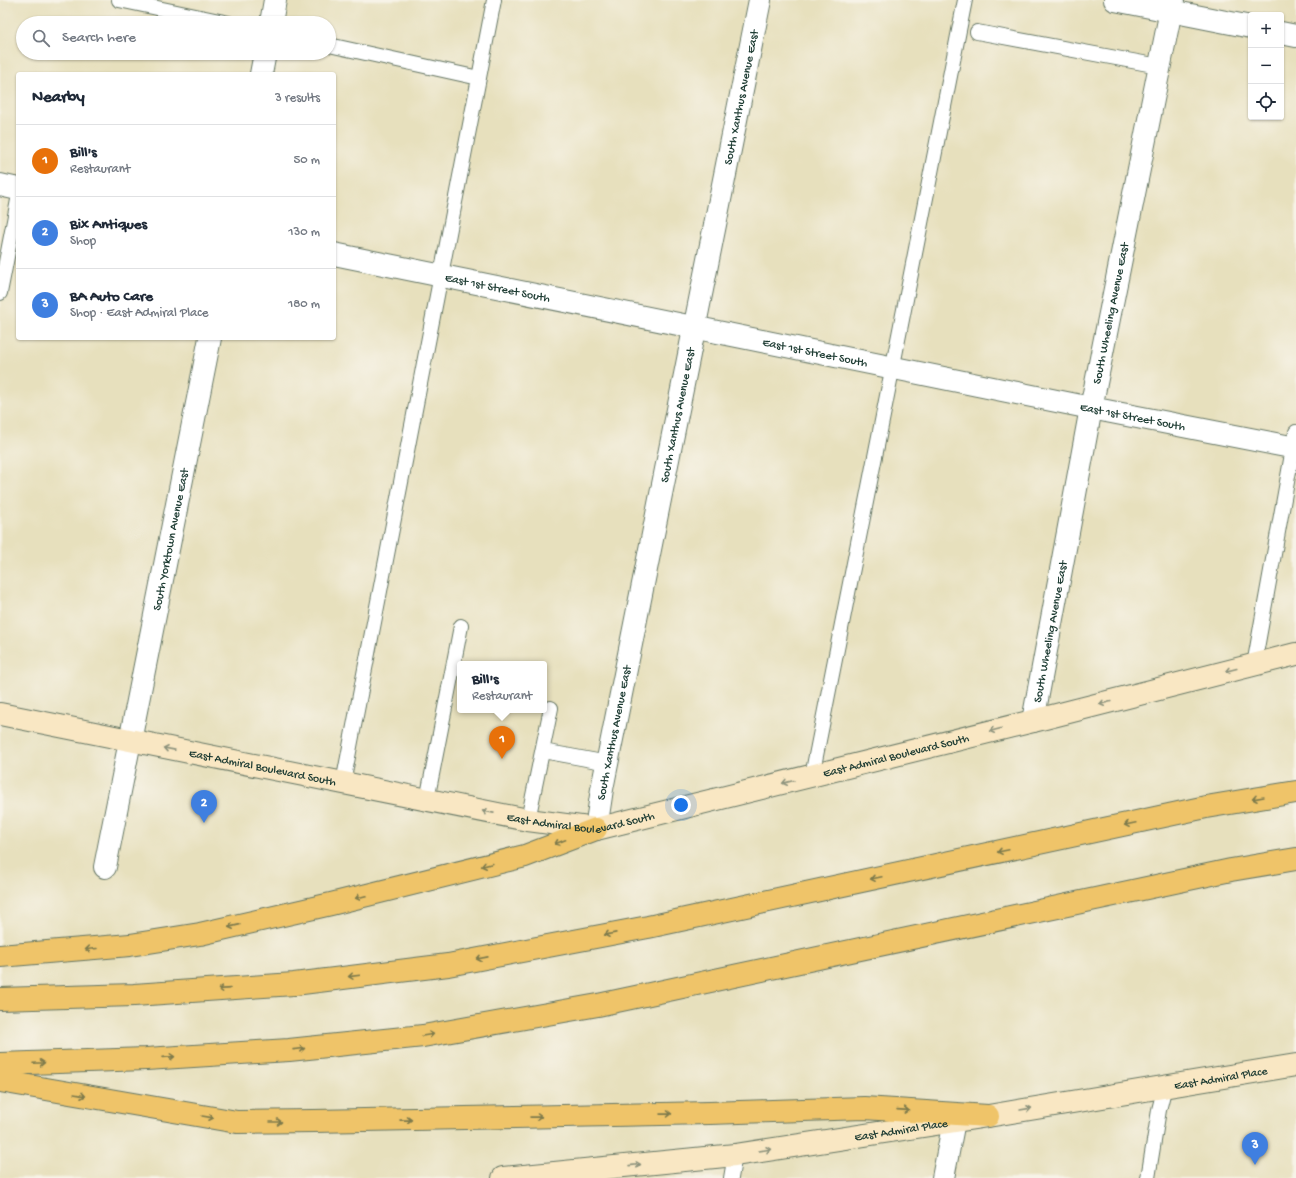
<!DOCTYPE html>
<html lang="en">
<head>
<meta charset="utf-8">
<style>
	:root { --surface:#fff; --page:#f2f2f3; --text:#1f2937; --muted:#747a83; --line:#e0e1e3; --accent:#1a73e8 }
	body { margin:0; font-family:"Gochi Hand",sans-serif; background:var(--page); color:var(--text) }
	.controls { position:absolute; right:12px; top:12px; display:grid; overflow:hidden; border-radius:4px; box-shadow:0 1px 3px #0004 }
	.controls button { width:36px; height:36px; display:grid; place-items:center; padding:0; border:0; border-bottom:1px solid var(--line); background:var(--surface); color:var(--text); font:20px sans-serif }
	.you { position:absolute; left:681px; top:805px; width:14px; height:14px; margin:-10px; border:3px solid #fff; border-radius:50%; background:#1a73e8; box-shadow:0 0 0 6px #1a73e833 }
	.badge { display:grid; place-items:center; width:26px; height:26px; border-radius:50%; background:var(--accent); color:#fff; font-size:13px; font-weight:700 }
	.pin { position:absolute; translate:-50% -33px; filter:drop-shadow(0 1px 2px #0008) }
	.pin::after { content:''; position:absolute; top:21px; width:14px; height:12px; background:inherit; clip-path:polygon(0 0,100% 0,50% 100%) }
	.popup { position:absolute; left:457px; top:661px; width:90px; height:52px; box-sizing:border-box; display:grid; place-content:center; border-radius:4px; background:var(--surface); filter:drop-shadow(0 1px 3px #0005); font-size:13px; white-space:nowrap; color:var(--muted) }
	.popup b { font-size:15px; color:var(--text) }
	.popup::after { content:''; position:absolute; left:50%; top:100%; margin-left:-8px; border:8px solid transparent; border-top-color:var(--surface) }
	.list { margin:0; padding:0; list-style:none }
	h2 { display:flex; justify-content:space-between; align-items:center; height:52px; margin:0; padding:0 16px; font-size:17px }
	h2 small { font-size:13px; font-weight:400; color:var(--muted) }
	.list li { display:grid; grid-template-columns:26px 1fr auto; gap:12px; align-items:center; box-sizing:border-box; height:72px; padding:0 16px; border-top:1px solid var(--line) }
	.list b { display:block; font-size:15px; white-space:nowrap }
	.list p { margin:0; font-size:13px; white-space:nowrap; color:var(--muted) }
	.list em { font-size:13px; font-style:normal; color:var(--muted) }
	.icon { flex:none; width:22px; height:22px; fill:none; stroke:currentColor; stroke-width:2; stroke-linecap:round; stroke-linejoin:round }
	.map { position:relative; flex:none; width:1296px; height:1178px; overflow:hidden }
	.search { position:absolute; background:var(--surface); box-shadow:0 1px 3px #0004; left:16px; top:16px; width:320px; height:44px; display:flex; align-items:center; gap:10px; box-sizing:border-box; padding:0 14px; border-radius:22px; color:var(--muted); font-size:15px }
	.panel { position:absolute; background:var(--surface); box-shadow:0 1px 3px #0004; left:16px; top:72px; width:320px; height:268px; border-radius:4px }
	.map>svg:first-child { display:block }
</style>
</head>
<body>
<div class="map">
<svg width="1296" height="1178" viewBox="0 0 1296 1178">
	<rect width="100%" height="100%" fill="#f7f3e8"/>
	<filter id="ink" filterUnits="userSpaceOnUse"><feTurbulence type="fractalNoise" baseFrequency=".025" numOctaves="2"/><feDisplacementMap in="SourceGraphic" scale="8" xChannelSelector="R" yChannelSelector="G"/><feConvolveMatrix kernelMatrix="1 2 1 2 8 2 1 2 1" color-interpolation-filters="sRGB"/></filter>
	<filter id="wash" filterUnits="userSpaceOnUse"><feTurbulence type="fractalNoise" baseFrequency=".012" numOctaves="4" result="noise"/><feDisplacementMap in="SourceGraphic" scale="16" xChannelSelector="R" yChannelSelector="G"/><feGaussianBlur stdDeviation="0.9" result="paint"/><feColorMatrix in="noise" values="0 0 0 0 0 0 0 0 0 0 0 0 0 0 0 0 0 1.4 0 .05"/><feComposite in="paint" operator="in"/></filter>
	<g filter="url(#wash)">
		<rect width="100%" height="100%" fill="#e7e0bd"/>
	</g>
	<g filter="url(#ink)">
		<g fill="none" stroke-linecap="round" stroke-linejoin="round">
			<g stroke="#657664" stroke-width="16">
				<path id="service" d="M119 0 229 23
					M977 32 1159 66
					M329 45 479 78
					M0 293 18 200
					M1254 665 1296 432
					M543 751 608 763
					M812 776 965 0
					M343 783 494 0
					M427 800 461 626
					M528 820 551 708
					M731 1178 735 1155
					M1148 1178 1159 1110 1165 1086"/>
			</g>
			<g stroke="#657664" stroke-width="24">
				<g id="minor">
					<path d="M1115 0 1251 27"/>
					<path d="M271 23 275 0"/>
					<path d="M1281 33 1296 36"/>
					<path d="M261 74 265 53"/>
					<path d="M0 185 18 189"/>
					<path id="s1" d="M334 254 1091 408 1296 448"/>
					<path id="s2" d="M1033 721 1091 408 1173 0"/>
					<path id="s3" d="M596 829 602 789 760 0"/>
					<path id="s4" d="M105 867 210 338"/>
					<path d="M943 1178 954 1121"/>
				</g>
			</g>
			<g stroke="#657664" stroke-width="24">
				<g id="secondary">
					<path id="s5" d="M0 714 528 820 596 829 1033 721 1296 654"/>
					<path id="s6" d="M503 1178 735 1155 988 1116 1296 1065"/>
				</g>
			</g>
			<g stroke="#657664" stroke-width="24">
				<path id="motorway" d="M0 956 130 945 200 934 331 904 525 856 596 829
					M0 999 134 995 294 984 448 965 648 927 1206 807 1296 792
					M0 1064 146 1059 289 1050 423 1036 598 1005 1231 870 1296 859
					M0 1081 237 1122 314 1121 710 1113 864 1108 988 1116"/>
			</g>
			<use href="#service" stroke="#fff" stroke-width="14"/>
			<use href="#minor" stroke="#fff" stroke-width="22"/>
			<use href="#secondary" stroke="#f9e7c3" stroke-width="22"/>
			<use href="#motorway" stroke="#efc469" stroke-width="22"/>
		</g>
		<defs><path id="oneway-shaft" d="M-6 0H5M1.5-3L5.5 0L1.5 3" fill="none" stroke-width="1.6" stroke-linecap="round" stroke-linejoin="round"/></defs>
		<g stroke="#8c927c">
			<use href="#oneway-shaft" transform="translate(1231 670) rotate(166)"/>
			<use href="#oneway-shaft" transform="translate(1105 703) rotate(166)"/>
			<use href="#oneway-shaft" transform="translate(995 730) rotate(166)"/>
			<use href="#oneway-shaft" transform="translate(169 749) rotate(-169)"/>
			<use href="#oneway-shaft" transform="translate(788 782) rotate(166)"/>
			<use href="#oneway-shaft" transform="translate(488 812) rotate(-169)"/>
			<use href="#oneway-shaft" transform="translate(1026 1109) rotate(-10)"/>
			<use href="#oneway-shaft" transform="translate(765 1150) rotate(-9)"/>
			<use href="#oneway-shaft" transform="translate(635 1165) rotate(-6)"/>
		</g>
		<g stroke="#7d7a4c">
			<use href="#oneway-shaft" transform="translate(1258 798) rotate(170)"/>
			<use href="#oneway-shaft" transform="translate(1130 824) rotate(168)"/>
			<use href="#oneway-shaft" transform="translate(560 842) rotate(159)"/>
			<use href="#oneway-shaft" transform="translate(1003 851) rotate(168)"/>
			<use href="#oneway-shaft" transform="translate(487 865) rotate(166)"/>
			<use href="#oneway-shaft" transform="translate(876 878) rotate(168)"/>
			<use href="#oneway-shaft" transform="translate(361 897) rotate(166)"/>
			<use href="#oneway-shaft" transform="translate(234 926) rotate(167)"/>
			<use href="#oneway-shaft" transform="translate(610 934) rotate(169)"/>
			<use href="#oneway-shaft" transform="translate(91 949) rotate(175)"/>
			<use href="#oneway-shaft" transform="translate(482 958) rotate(169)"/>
			<use href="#oneway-shaft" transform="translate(354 976) rotate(173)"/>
			<use href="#oneway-shaft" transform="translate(224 989) rotate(176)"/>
			<use href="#oneway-shaft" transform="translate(428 1035) rotate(-9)"/>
			<use href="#oneway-shaft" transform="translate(299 1049) rotate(-6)"/>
			<use href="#oneway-shaft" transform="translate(169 1057) rotate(-4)"/>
			<use href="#oneway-shaft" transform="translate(39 1063) rotate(-3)"/>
			<use href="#oneway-shaft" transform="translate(80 1095) rotate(10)"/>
			<use href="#oneway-shaft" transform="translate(903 1110) rotate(4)"/>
			<use href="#oneway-shaft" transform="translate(666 1114) rotate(-1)"/>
			<use href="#oneway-shaft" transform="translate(208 1117) rotate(10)"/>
			<use href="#oneway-shaft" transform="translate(536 1117) rotate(-1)"/>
			<use href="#oneway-shaft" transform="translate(406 1120) rotate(-1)"/>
			<use href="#oneway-shaft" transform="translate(276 1122)"/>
		</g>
	</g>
	<g text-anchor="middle" stroke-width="3" stroke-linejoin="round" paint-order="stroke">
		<g font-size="12" fill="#1f3d34" stroke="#f7f3e8">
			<text dy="4" stroke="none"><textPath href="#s3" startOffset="746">South Xanthus Avenue East</textPath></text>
			<text dy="4" stroke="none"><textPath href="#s1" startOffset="167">East 1st Street South</textPath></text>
			<text dy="4" stroke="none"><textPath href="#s2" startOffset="415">South Wheeling Avenue East</textPath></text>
			<text dy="4" stroke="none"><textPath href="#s1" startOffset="491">East 1st Street South</textPath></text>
			<text dy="4" stroke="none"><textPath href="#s3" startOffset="422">South Xanthus Avenue East</textPath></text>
			<text dy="4" stroke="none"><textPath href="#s1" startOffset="815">East 1st Street South</textPath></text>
			<text dy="4" stroke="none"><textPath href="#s4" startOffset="334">South Yorktown Avenue East</textPath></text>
			<text dy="4" stroke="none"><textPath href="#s2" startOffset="91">South Wheeling Avenue East</textPath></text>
			<text dy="4" stroke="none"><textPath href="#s3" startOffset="98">South Xanthus Avenue East</textPath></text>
			<text dy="4" stroke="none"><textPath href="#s5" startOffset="916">East Admiral Boulevard South</textPath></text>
			<text dy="4" stroke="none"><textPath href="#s5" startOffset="268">East Admiral Boulevard South</textPath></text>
			<text dy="4" stroke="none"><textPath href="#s5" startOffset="592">East Admiral Boulevard South</textPath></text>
			<text dy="4" stroke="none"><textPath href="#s6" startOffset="725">East Admiral Place</textPath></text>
			<text dy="4" stroke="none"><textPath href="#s6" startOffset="401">East Admiral Place</textPath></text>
		</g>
	</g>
</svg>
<div class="controls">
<button>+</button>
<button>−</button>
<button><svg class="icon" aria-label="locate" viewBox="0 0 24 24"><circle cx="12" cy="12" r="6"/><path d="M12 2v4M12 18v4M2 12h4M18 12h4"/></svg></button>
</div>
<div class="you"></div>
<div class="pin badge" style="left:502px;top:759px;background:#e8710a">1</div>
<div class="popup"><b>Bill's</b>Restaurant</div>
<div class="pin badge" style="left:204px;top:823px;background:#3f7fe0">2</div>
<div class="pin badge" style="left:1255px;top:1165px;background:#3f7fe0">3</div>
<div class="search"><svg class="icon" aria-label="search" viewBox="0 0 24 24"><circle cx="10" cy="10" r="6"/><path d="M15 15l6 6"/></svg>Search here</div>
<section class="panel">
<h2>Nearby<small>3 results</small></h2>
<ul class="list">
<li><span class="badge" style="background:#e8710a">1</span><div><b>Bill's</b><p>Restaurant</p></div><em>50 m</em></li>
<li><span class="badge" style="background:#3f7fe0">2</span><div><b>Bix Antiques</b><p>Shop</p></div><em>130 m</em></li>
<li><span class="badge" style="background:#3f7fe0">3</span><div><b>BA Auto Care</b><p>Shop · East Admiral Place</p></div><em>180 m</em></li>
</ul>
</section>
</div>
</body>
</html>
